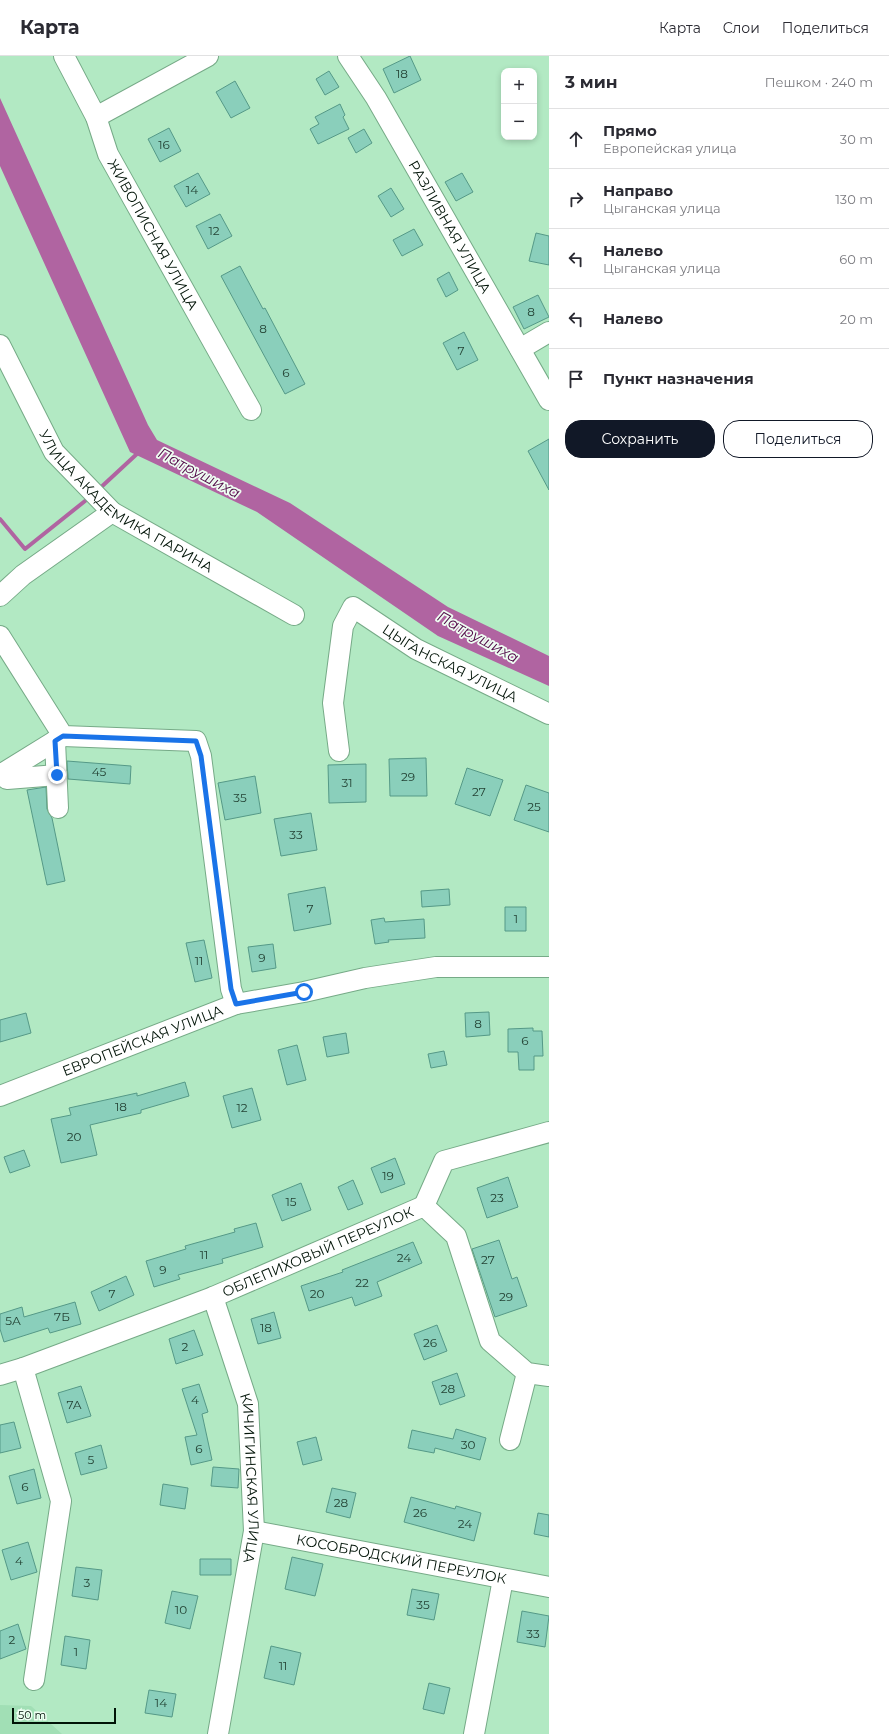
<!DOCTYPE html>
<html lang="ru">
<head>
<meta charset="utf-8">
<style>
	:root { --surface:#fff; --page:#f7f7f7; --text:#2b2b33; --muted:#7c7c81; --line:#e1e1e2; --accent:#111827 }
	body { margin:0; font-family:Montserrat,sans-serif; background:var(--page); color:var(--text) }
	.controls { position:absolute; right:12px; top:12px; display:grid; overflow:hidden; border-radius:8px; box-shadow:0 2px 6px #0003 }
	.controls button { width:36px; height:36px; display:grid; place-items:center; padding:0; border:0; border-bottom:1px solid var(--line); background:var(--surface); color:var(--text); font:20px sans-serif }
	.scale { position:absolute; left:12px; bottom:10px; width:104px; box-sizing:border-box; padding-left:4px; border:2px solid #011307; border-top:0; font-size:11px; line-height:14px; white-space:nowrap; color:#011307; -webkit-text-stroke:3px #effff3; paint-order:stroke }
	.stop { position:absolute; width:12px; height:12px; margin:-9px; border:3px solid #1a73e8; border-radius:50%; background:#fff }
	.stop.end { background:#1a73e8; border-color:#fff; box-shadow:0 1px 4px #0008 }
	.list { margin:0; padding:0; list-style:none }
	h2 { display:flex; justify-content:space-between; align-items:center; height:52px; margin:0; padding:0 16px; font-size:17px }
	h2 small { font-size:13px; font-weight:400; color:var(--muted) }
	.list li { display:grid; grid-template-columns:26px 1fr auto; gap:12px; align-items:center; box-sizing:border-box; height:60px; padding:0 16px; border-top:1px solid var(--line) }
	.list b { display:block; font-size:15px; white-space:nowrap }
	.list p { margin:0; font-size:13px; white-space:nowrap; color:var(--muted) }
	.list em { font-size:13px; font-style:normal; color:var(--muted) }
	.actions { display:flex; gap:8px; padding:12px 16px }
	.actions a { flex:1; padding:9px 0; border:1px solid var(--accent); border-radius:16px; text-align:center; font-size:14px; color:var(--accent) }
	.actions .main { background:var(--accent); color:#fff }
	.icon { flex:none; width:22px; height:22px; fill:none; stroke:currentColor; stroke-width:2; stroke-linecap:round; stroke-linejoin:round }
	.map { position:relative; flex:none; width:549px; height:1678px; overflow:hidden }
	header { display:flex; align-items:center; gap:24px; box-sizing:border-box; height:56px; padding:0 20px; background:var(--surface); border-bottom:1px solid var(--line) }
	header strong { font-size:19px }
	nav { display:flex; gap:22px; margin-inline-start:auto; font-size:14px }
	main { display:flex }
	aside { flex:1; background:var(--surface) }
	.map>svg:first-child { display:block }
</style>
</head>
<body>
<header>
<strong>Карта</strong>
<nav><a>Карта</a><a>Слои</a><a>Поделиться</a></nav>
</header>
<main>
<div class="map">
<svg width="549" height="1678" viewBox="0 0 549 1678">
	<rect width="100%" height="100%" fill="#b2e9c3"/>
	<path fill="#a1dfb5" d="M0 1649 31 1650 62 1678H0Z"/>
	<path fill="#b064a1" d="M0 42 148 369 157 384 290 447 448 551 549 600V630L438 580 257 456 130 396 0 110Z"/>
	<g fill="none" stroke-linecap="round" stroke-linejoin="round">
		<path stroke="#b064a1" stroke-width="4" d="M98 434 139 396
			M0 463 25 493 90 441"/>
	</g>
	<path fill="#8acfbb" stroke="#559987" d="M410 0 421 24 394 37 383 13Z
		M329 15 339 31 325 39 316 23Z
		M235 25 250 52 231 62 216 36Z
		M340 48 345 59 343 61 349 73 318 88 310 73 319 68 315 61Z
		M169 72 181 95 160 106 148 83Z
		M364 73 372 87 356 97 348 82Z
		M198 117 210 138 186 151 174 130Z
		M462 117 473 136 456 145 445 126Z
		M391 132 404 153 391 161 378 140Z
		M220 158 232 180 208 193 196 170Z
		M414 173 423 189 402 200 393 184Z
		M536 177 549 180V209L529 205Z
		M240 210 263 253 265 252 305 328 285 338 221 220Z
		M449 216 458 234 446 241 437 223Z
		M538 239 549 261 524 273 513 251Z
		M464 276 478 304 457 314 443 287Z
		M549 383V434L528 395Z
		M426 702 427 740H390L389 703Z
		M67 705 131 710 130 728 68 723Z
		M366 708V746L329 747 328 709Z
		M467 712 503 724 490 760 455 748Z
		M255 720 261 757 225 764 218 727Z
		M526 729 549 737V776L514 764Z
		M46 731 47 753 52 762 65 825 47 829 27 734Z
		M311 757 317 794 281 800 274 763Z
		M325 831 331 868 294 875 288 838Z
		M449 833 450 849 422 851 421 835Z
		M505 851H526V875H505Z
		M384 862 385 866 424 863 425 882 388 884 389 886 375 888 371 864Z
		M204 884 212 922 195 926 186 887Z
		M273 888 276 912 252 916 248 891Z
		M489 956 490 979 466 981 465 957Z
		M26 957 31 977 0 986V964Z
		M533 972V975H542L543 1000H534V1014H519L518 996H508V973Z
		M346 977 349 997 327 1001 323 981Z
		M297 989 306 1024 287 1029 278 994Z
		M444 995 447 1009 431 1012 428 998Z
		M185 1026 189 1040 141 1054V1057L90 1069 97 1099 61 1107 51 1063 71 1059 69 1052 137 1037V1040Z
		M252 1032 261 1064 232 1072 223 1040Z
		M24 1094 30 1110 10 1117 4 1101Z
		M395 1102 405 1128 381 1137 371 1112Z
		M508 1121 518 1151 487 1162 477 1132Z
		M353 1124 363 1148 348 1154 338 1131Z
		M301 1127 311 1154 282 1165 272 1139Z
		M256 1167 263 1191 222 1203 223 1207 178 1219 180 1223 154 1231 146 1205 186 1193 185 1190 235 1176 234 1173Z
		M499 1184 512 1223 517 1221 527 1250 495 1261 472 1193Z
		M413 1186 422 1207 377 1226 382 1240 355 1250 352 1241 309 1255 301 1230 343 1216 342 1214Z
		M126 1220 134 1239 99 1255 91 1236Z
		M75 1246 81 1268 50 1277 48 1272 4 1286 0 1273V1258L22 1251 24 1261Z
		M274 1256 281 1282 258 1288 251 1263Z
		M437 1269 447 1295 424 1304 414 1278Z
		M194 1274 203 1299 176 1308 169 1283Z
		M457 1317 465 1340 440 1349 432 1326Z
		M199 1328 208 1356 202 1358 212 1404 191 1409 185 1381 197 1379 182 1333Z
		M81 1330 91 1360 67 1367 58 1337Z
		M14 1366 21 1392 0 1397V1369Z
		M456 1373 486 1382 480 1404 435 1392 434 1397 408 1392 412 1374 453 1383Z
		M316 1381 322 1404 303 1409 297 1386Z
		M101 1389 107 1412 81 1419 75 1397Z
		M213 1411 239 1413 238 1432 211 1430Z
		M34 1413 41 1442 17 1448 9 1420Z
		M163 1428 188 1432 185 1453 160 1449Z
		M332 1432 356 1437 350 1462 326 1456Z
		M411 1441 455 1453 456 1450 481 1457 474 1485 404 1466Z
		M538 1457 549 1459V1481L534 1478Z
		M28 1486 37 1516 11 1524 2 1494Z
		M292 1501 323 1508 315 1540 285 1533Z
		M200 1503H231V1519H200Z
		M76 1511 102 1514 98 1544 72 1540Z
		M412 1533 439 1538 434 1564 407 1559Z
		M172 1535 198 1540 190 1573 165 1567Z
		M522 1555 549 1560 545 1591 517 1586Z
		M18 1568 26 1593 0 1603V1575Z
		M65 1580 90 1584 86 1613 61 1609Z
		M271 1590 301 1597 294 1629 264 1622Z
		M429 1627 450 1632 444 1658 423 1653Z
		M149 1634 176 1638 172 1661 145 1657Z"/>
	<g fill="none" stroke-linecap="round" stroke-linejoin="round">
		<g stroke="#76aa87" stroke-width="22">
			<g id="minor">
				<path id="s1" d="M64 0 96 61 108 98 251 354"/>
				<path id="s2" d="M348 0 376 42 549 344"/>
				<path d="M96 61 208 0"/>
				<path id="s3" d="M0 289 54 396 112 456 294 559"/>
				<path d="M520 293 549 276"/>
				<path d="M0 540 23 519 112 456"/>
				<path d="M0 580 63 680 196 685 201 700 231 933 236 948"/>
				<path d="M55 685 58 752"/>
				<path id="s4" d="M339 695 333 647 343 570 353 551 416 593 549 658"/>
				<path d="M3 717 7 723 57 719"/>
				<path d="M0 719 63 680"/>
				<path id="s5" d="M0 1040 236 948 304 936 365 922 436 911H549"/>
				<path d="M424 1150 444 1105 549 1076"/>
				<path id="s6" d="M213 1241 248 1348 254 1475 218 1678"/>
				<path d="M23 1312 61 1445 34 1624"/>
				<path id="s7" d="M0 1319 23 1312 213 1241 424 1150 456 1180 490 1285 527 1317 549 1320"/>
				<path d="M510 1384 527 1317"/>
				<path id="s8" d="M254 1475 549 1531"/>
				<path d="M474 1678 503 1523"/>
			</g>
		</g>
		<use href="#minor" stroke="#fff" stroke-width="20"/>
	</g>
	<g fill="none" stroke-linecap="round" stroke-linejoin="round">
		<path stroke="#1a73e8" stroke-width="5" d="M57 719 55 685 63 680 196 685 201 700 231 933 236 948 304 936"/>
	</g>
	<g text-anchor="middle" stroke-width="3.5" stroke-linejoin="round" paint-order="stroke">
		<g font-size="12" fill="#234234">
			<text x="402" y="22">18</text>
			<text x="164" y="93">16</text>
			<text x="192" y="138">14</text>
			<text x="214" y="179">12</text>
			<text x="531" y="260">8</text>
			<text x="263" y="277">8</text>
			<text x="461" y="299">7</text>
			<text x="286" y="321">6</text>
			<text x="99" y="720">45</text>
			<text x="408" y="725">29</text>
			<text x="347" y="731">31</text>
			<text x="479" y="740">27</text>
			<text x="240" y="746">35</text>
			<text x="534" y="755">25</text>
			<text x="296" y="783">33</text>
			<text x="310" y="857">7</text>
			<text x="516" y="867">1</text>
			<text x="262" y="906">9</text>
			<text x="199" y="909">11</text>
			<text x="478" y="972">8</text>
			<text x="525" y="989">6</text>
			<text x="121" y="1055">18</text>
			<text x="242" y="1056">12</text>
			<text x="74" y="1085">20</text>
			<text x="388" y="1124">19</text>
			<text x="497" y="1146">23</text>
			<text x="291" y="1150">15</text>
			<text x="204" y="1203">11</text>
			<text x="404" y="1206">24</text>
			<text x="488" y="1208">27</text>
			<text x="163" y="1218">9</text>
			<text x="362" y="1231">22</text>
			<text x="112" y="1242">7</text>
			<text x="317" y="1242">20</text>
			<text x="506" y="1245">29</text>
			<text x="62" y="1265">7Б</text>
			<text x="13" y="1269">5А</text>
			<text x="266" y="1276">18</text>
			<text x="430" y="1291">26</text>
			<text x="185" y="1295">2</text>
			<text x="448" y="1337">28</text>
			<text x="195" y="1348">4</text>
			<text x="74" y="1353">7А</text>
			<text x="468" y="1393">30</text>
			<text x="199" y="1397">6</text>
			<text x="91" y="1408">5</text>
			<text x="25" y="1435">6</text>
			<text x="341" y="1451">28</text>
			<text x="420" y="1461">26</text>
			<text x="465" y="1472">24</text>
			<text x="19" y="1509">4</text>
			<text x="87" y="1531">3</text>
			<text x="423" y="1553">35</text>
			<text x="181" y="1558">10</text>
			<text x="533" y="1582">33</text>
			<text x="12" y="1588">2</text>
			<text x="76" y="1600">1</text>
			<text x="283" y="1614">11</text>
			<text x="161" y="1651">14</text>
		</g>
		<g font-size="14" fill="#011307" stroke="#effff3">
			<text dy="5" stroke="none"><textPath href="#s2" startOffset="199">РАЗЛИВНАЯ УЛИЦА</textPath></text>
			<text dy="5" stroke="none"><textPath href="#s1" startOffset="200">ЖИВОПИСНАЯ УЛИЦА</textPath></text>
			<text dy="5" stroke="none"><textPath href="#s3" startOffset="207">УЛИЦА АКАДЕМИКА ПАРИНА</textPath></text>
			<text dy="5" stroke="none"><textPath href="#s4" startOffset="260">ЦЫГАНСКАЯ УЛИЦА</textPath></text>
			<text dy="5" stroke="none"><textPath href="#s5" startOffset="153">ЕВРОПЕЙСКАЯ УЛИЦА</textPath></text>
			<text dy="5" stroke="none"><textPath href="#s7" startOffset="341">ОБЛЕПИХОВЫЙ ПЕРЕУЛОК</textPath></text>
			<text dy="5" stroke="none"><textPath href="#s6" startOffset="187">КИЧИГИНСКАЯ УЛИЦА</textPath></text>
			<text dy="5" stroke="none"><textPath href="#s8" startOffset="150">КОСОБРОДСКИЙ ПЕРЕУЛОК</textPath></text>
		</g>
		<g font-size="15" font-style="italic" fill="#520a48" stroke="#effff3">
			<text transform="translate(199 417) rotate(28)" y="5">Патрушиха</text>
			<text transform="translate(478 581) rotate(29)" y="5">Патрушиха</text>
		</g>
	</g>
</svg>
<div class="controls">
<button>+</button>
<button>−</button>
</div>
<div class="scale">50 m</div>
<div class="stop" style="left:304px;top:936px"></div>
<div class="stop end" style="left:57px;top:719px"></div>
</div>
<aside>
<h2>3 мин<small>Пешком · 240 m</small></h2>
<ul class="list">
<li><svg class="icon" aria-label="ahead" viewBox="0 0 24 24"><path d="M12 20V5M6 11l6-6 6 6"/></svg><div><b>Прямо</b><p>Европейская улица</p></div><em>30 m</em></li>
<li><svg class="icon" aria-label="right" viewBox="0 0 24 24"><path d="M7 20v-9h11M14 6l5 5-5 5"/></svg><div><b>Направо</b><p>Цыганская улица</p></div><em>130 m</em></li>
<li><svg class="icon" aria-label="left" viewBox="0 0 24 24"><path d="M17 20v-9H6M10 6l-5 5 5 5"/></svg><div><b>Налево</b><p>Цыганская улица</p></div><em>60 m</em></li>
<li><svg class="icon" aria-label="left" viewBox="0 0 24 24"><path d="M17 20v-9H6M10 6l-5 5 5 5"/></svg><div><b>Налево</b></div><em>20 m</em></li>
<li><svg class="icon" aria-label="arrive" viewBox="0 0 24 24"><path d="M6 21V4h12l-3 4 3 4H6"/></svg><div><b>Пункт назначения</b></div></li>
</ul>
<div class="actions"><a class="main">Сохранить</a><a>Поделиться</a></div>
</aside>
</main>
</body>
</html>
